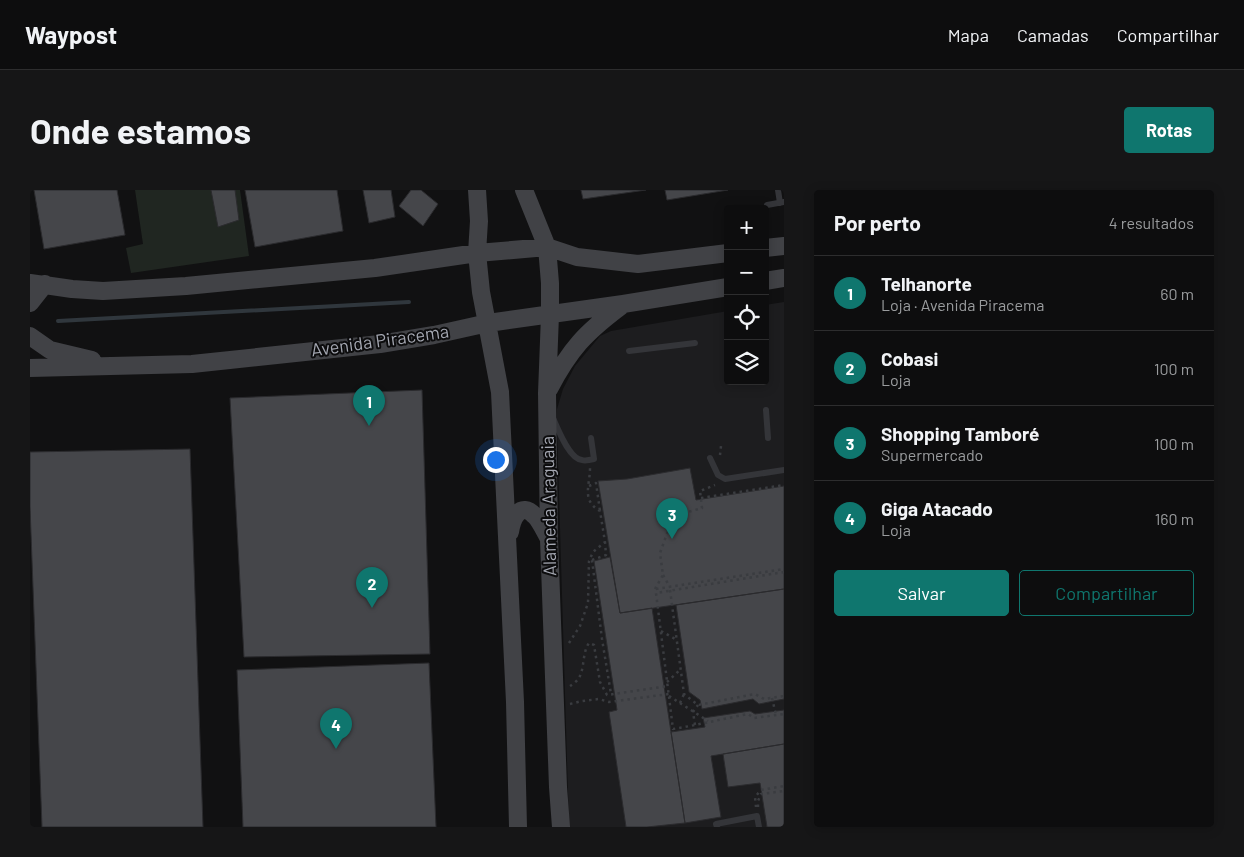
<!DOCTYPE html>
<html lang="pt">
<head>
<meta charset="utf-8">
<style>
	:root { --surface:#0d0d0e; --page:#161617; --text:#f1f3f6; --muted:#9a9c9e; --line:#2d2d2e; --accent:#0f766e }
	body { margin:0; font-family:Barlow,sans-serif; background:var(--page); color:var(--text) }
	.controls { position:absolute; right:15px; top:15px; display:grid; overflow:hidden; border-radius:5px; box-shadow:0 2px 12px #0003 }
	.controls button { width:45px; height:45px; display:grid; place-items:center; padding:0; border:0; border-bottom:1px solid var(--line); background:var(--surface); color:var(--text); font:25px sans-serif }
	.you { position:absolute; left:465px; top:269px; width:18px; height:18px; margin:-12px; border:4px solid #fff; border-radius:50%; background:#1a73e8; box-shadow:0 0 0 8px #1a73e833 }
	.badge { display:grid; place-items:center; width:32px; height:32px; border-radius:50%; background:var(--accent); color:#fff; font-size:16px; font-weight:700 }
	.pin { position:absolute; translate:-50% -41px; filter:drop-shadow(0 1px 2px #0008) }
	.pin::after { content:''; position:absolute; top:26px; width:18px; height:15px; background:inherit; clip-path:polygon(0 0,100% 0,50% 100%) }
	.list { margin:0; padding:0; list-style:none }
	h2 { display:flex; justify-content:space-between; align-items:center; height:65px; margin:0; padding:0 20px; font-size:21px }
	h2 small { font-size:16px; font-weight:400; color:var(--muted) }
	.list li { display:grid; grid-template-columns:32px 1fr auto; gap:15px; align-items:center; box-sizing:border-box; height:75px; padding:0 20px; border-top:1px solid var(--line) }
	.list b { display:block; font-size:19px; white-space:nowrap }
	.list p { margin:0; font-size:16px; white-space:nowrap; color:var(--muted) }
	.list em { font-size:16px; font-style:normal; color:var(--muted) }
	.actions { display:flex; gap:10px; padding:15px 20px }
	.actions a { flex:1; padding:11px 0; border:1px solid var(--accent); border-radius:5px; text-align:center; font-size:18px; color:var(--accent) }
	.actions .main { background:var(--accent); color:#fff }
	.icon { flex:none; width:28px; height:28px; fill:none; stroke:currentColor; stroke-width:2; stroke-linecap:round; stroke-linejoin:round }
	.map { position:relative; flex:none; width:754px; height:637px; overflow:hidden; border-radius:5px }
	header { display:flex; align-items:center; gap:30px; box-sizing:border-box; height:70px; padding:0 25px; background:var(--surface); border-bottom:1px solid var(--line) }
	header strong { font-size:24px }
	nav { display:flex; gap:28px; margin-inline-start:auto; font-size:18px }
	.intro { display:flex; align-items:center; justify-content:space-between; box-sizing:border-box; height:120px; padding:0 30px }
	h1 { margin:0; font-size:35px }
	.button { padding:12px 22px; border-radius:5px; background:var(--accent); color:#fff; font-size:18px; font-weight:700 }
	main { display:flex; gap:30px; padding:0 30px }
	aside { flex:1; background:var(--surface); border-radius:5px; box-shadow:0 2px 12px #0003 }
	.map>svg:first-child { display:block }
</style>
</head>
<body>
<header>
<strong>Waypost</strong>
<nav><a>Mapa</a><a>Camadas</a><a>Compartilhar</a></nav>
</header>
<div class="intro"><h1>Onde estamos</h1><a class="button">Rotas</a></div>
<main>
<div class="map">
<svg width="754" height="637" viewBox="0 0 754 637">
	<rect width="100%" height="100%" fill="#111112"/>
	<path fill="#1d1d1f" d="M754 112V637H539L527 238V219L533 199 545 176 570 146 581 141 698 121V191H735V115Z"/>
	<path fill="#202621" d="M105 0H210L219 66 101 83 96 58 113 54Z"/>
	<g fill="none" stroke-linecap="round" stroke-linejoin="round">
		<path stroke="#30373d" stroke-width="4" d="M28 131 379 112"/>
	</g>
	<path fill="#45464a" stroke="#2b2b2e" d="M4 0H87L95 45 14 59Z
		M181 0H205L209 30 188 37Z
		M215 0H307L313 41 225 57Z
		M333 0H361L365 27 339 33Z
		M381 0H391L408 14 393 36 369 16Z
		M551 0H616L553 9Z
		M635 0H698L637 10Z
		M392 200 400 464 214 467 200 208Z
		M160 259 173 637H12L0 317V262Z
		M660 278 666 310 754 296V399L590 423 568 291 597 289Z
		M580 367 590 423 622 418 655 633 617 637H596L579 522 587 520 564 371Z
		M754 399V509L729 514 723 509 672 519 670 510 659 502 646 415Z
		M399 473 406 637H213L207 480Z
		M754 520V554L681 566 691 627 655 633 641 542 675 537 673 528 720 521 725 524Z
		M754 554V637H737L730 593 698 597 693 564Z"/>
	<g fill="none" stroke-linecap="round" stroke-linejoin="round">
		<path stroke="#3a3c40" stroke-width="2.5" stroke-dasharray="2.5 4" stroke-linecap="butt" d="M690 265 691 256
			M559 296 566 293 570 321
			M671 308 754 295
			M562 370 572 449 581 504
			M562 370 576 365 575 352
			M754 382 626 403 643 539C668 535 692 529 718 524L724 528 754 524
			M633 385 640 397
			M625 399 633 385 630 363 639 338 658 322 672 318 670 301 685 295
			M626 399 754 379
			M640 400 654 504 668 515 725 504 734 509 754 506
			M631 441 647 450
			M539 453 550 436 558 413 559 371 563 362 575 352 570 321C551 310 560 296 560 278
			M637 492 651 479
			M540 496C543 494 547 491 549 488 555 477 552 463 559 453L564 455 570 492 577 505 638 496
			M639 506 678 531
			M742 508 746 525
			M650 513 654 504
			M540 514 552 511 569 509 579 512 639 504
			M665 535 663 522 668 515
			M726 617 725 607 731 600 754 596
			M728 617V611L731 604 754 601"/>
		<path stroke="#343539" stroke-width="6" d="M748 0 750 13
			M737 15 754 12
			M599 161 665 153
			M736 220 738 248
			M523 228C528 239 539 269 552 270 555 271 560 270 564 269L561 248
			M680 268 688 285 695 289 754 280
			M687 637 686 634 727 626 729 637"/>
		<path stroke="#414246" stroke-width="18" d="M447 0 449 31 447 63 451 102 470 202 485 512 488 637
			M494 0 517 57 520 93V125L517 203 519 349 528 597 531 637
			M735 58 754 56
			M735 91 754 88
			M0 93 42 99 73 101 156 96 345 78 447 63 517 57 547 67 608 74 698 63
			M0 113 15 94
			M0 146 20 160 62 170
			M0 178 162 174 350 154 404 145 458 133 593 114 698 97
			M519 199C540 159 555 143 591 116
			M480 342C482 329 490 310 505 326 510 331 514 340 518 347"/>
	</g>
	<g text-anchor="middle" stroke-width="4" stroke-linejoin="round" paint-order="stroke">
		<g font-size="18" fill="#a4a7b1" stroke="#0c0c0d">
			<text transform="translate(350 151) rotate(-8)" y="6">Avenida Piracema</text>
			<text transform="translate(519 316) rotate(-91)" y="6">Alameda Araguaia</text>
		</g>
	</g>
</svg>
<div class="controls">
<button>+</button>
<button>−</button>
<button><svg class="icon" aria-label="locate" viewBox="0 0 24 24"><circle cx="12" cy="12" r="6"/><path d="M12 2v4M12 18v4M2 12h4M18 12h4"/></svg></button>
<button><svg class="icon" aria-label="layers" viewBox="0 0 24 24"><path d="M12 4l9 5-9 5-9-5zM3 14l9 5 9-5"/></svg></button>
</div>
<div class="you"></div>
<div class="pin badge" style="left:339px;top:236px">1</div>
<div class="pin badge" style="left:342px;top:418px">2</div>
<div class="pin badge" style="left:642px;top:349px">3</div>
<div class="pin badge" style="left:306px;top:559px">4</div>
</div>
<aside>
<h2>Por perto<small>4 resultados</small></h2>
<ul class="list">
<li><span class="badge">1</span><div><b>Telhanorte</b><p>Loja · Avenida Piracema</p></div><em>60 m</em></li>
<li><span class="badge">2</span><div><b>Cobasi</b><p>Loja</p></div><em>100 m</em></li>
<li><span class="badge">3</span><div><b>Shopping Tamboré</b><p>Supermercado</p></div><em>100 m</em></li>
<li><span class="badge">4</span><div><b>Giga Atacado</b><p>Loja</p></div><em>160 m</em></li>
</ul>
<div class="actions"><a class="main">Salvar</a><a>Compartilhar</a></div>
</aside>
</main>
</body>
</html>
